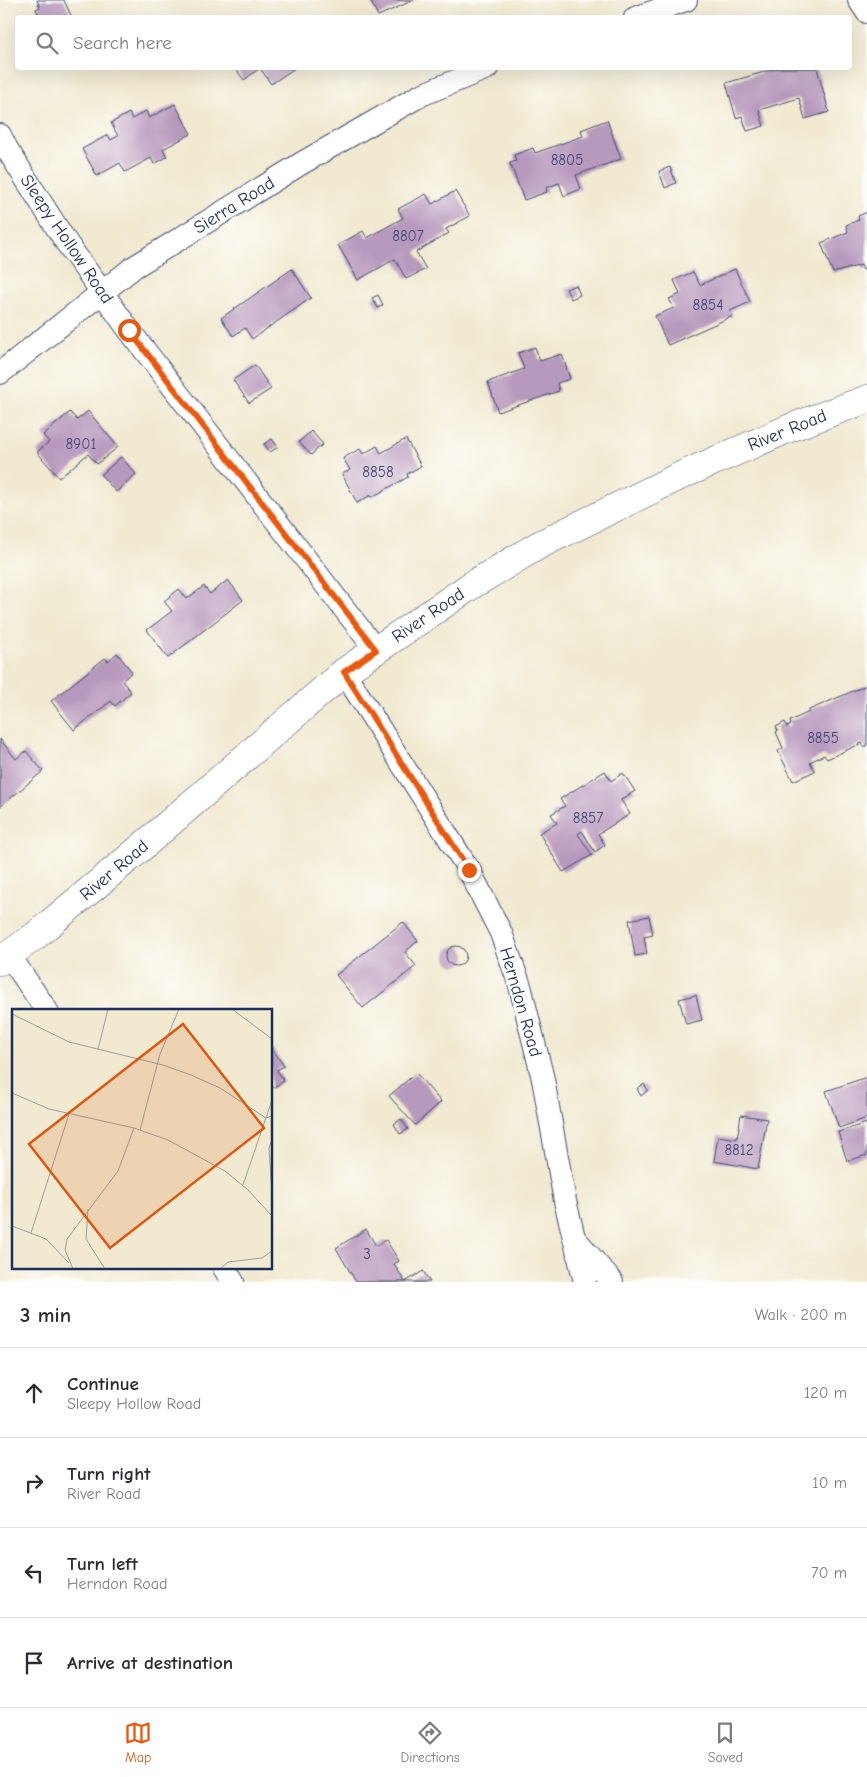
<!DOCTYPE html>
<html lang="en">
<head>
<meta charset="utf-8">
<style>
	:root { --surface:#fff; --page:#f7f7f7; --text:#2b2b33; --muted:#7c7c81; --line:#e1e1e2; --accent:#ea580c }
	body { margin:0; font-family:"Comic Neue",sans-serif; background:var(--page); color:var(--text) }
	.stop { position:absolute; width:15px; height:15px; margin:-11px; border:4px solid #ea580c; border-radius:50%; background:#fff }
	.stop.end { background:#ea580c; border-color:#fff; box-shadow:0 1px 5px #0008 }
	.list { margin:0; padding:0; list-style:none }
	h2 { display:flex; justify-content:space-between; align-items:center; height:65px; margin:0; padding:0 20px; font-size:21px }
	h2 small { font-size:16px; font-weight:400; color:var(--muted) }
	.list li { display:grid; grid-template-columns:32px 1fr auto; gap:15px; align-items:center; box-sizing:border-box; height:90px; padding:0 20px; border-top:1px solid var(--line) }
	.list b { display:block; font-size:19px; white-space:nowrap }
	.list p { margin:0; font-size:16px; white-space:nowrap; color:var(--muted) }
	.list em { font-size:16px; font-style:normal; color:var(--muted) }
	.icon { flex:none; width:28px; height:28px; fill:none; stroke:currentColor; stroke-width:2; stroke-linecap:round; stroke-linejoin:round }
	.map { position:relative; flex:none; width:867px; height:1282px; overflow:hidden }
	.search { position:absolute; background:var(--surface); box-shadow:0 5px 20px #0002; left:15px; right:15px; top:15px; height:55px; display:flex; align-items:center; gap:12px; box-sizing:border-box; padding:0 18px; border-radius:5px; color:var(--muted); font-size:19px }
	.sheet { height:425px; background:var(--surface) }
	nav { display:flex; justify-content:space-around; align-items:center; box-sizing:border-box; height:70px; border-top:1px solid var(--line); background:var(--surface); font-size:14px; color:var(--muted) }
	nav a { display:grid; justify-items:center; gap:2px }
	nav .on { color:var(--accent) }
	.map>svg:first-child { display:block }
</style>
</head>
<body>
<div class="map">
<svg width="867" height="1282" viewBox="0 0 867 1282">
	<rect width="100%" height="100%" fill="#fdfcf7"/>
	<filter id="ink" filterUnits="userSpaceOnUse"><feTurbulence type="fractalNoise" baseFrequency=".02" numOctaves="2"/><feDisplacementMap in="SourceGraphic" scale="10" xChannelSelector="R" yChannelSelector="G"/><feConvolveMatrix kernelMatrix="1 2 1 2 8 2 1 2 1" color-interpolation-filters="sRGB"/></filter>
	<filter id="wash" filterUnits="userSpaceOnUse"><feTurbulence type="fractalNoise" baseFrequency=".0096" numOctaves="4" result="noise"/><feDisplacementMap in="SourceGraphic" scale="20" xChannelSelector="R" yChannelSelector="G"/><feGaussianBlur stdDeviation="1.12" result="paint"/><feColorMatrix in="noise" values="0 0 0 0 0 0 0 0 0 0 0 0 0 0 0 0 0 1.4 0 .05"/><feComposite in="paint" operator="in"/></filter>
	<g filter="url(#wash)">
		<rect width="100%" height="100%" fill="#f1e9d0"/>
		<g id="blocks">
			<path fill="#b899be" d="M37 0H64L72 18H40L36 9 40 7Z
				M370 0H414L378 16Z
				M235 68H295L271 84 260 68 244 80Z
				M778 68H817L829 112 805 119 799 98 759 110 764 126 747 131 742 116 736 118 726 83Z
				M175 104 191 134 163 149 167 157 154 164 151 158 125 172 120 163 97 176 82 149 108 135 111 140 118 136 111 123 129 113 132 119 146 111 149 118Z
				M607 120 621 159 576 175 581 189 564 196 559 183 546 188 547 192 524 200 510 163 516 161 514 155 533 148 535 153 583 136 581 130Z
				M670 167 676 183 665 188 659 171Z
				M455 191 470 216 446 229 449 233 416 252 426 269 406 279 395 259 358 280 338 245 363 231 367 238 403 218 398 209 426 194 432 204Z
				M867 212V269L863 270 861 265 833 273 821 243 848 232 846 225 859 220 858 216Z
				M292 269 311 298 252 339 245 328 233 336 221 318Z
				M735 269 750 302 730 311 733 316 668 345 655 316 674 308 669 299 680 294 674 280 693 272 700 285Z
				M576 285 580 295 571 299 566 289Z
				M378 295 383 305 378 308 372 298Z
				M535 347 540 361 562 354 570 379 557 383 559 391 498 412 488 382 524 369 518 353Z
				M255 365 271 389 249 403 233 380Z
				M88 411 118 447 97 464 88 454 59 478 37 452 49 442 43 435 70 412 77 420Z
				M311 431 323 444 311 455 299 442Z
				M272 439 278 447 270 452 264 444Z
				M406 439 421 466 407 474 408 477 372 497 371 495 357 503 342 474 350 470 343 458 360 449 363 454 377 446 381 453Z
				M121 457 136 474 116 492 101 475Z
				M228 580 243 600 168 658 147 630 172 611 164 601 179 589 187 599 204 586 210 594Z
				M117 653 132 672 122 681 131 692 115 706 111 701 74 730 51 701 105 658 108 661Z
				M867 685V745L864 747 862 743 827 759 824 755 810 762 815 771 793 781 778 751 783 748 776 732 778 731 776 727 785 722 787 727 791 725 790 721 809 712V710Z
				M0 739 16 759 26 751 43 771 0 807Z
				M605 771 611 781 623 773 635 791 621 800 630 814 598 834 605 845 595 852 582 831 578 834 592 855 563 872 539 833 557 823 551 814 565 806 560 799Z
				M649 916 653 935 644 937 647 954 635 956 629 920Z
				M403 922 418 941 405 952 416 966 363 1008 336 975Z
				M446 956a10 10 0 1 1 20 0a10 10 0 1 1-20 0Z
				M696 995 702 1020 686 1024 679 999Z
				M271 1047 284 1066 277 1070 284 1081 271 1089Z
				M416 1073 441 1102 415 1125 389 1096Z
				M867 1077V1118L839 1128 826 1091Z
				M644 1084 648 1090 641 1096 637 1089Z
				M741 1115 767 1119 758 1169 714 1161 718 1136 737 1139Z
				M401 1119 408 1129 400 1134 394 1124Z
				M867 1123V1155L847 1161 838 1132Z
				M366 1229 376 1246 386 1240 399 1261 394 1264 405 1282 423 1271 430 1282H356L336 1248Z"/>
		</g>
	</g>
	<g filter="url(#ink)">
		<use href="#blocks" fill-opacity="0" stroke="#3b4b6f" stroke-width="1"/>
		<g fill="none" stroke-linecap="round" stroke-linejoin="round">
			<g stroke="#3b4b6f" stroke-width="24">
				<path id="minor" d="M859 0 867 12
					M635 18 686 0
					M0 135 7 149 66 242 129 330 376 650
					M0 373 134 267 302 163 421 95 487 68
					M344 672 469 870 501 933 520 986 543 1079 565 1201 585 1282
					M9 955 47 1011
					M577 1241 612 1282
					M224 1268 233 1282"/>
			</g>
			<g stroke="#3b4b6f" stroke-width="29">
				<path id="major" d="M0 961 35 936 136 852 344 672 472 585 539 545 680 476 790 428 867 399"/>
			</g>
			<use href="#minor" stroke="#fff" stroke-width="22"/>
			<use href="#major" stroke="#fff" stroke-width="28"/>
		</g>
	</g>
	<g fill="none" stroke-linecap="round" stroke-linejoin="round" filter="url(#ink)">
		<path stroke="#ea580c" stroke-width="6" d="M129 330 376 650 344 672 469 870"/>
	</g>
	<g text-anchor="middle" stroke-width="4" stroke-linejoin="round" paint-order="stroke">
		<g font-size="15" fill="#424a76">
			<text x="567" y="165">8805</text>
			<text x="408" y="241">8807</text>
			<text x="708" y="310">8854</text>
			<text x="81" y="449">8901</text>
			<text x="378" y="477">8858</text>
			<text x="823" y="743">8855</text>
			<text x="588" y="823">8857</text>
			<text x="739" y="1155">8812</text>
			<text x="367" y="1259">3</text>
		</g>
		<g font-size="18" fill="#1b2f5e" stroke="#fdfcf7">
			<text transform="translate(234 205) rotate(-32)" y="6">Sierra Road</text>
			<text transform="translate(67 239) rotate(56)" y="6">Sleepy Hollow Road</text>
			<text transform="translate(787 430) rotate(-22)" y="6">River Road</text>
			<text transform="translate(428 615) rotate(-34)" y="6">River Road</text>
			<text transform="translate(114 870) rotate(-40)" y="6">River Road</text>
			<text transform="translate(521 1002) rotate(74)" y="6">Herndon Road</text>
		</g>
	</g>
	<g transform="translate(12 1009)">
		<rect width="260" height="260" fill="#f1e9d0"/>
		<path fill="none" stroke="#9b9fa2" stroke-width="1" d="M220 0 260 30M0 5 57 33 151 56 179 66 208 79 254 109 260 107M86 40 96 0M0 84 37 100 122 119 156 131 213 162 236 181 260 207M128 121 148 45 167 0M260 130 257 139 260 186M231 176 260 91M76 200 74 230 93 260M0 217 34 230 57 254M19 224 57 105M61 260 53 241 55 230 106 162 122 119M208 260 216 253 250 249 260 242"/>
		<path fill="#de5710" fill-opacity="0.15" stroke="#de5710" stroke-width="2.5" d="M171 15 252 119 98 239 17 135Z"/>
		<rect width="260" height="260" fill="none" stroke="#1b2f5e" stroke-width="2.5"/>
	</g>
</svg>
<div class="stop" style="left:129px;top:330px"></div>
<div class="stop end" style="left:469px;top:870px"></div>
<div class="search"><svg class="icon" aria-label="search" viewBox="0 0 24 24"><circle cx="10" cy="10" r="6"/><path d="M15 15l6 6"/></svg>Search here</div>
</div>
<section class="sheet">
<h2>3 min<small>Walk · 200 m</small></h2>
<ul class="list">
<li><svg class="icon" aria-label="ahead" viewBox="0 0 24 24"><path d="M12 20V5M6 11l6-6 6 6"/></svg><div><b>Continue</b><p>Sleepy Hollow Road</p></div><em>120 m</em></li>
<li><svg class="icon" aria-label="right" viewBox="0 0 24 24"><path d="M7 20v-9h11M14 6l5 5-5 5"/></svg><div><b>Turn right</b><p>River Road</p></div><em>10 m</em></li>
<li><svg class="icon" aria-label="left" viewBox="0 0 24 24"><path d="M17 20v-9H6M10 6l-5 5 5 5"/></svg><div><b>Turn left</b><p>Herndon Road</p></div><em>70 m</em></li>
<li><svg class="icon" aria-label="arrive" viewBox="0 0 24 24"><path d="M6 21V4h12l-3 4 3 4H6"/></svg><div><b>Arrive at destination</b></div></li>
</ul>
</section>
<nav>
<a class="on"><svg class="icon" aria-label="map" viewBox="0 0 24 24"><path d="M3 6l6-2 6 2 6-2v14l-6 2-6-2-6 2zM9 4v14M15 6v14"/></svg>Map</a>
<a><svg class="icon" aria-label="directions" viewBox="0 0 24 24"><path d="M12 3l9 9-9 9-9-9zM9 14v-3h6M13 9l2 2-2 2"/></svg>Directions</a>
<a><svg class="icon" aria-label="saved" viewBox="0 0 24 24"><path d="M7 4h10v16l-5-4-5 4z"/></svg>Saved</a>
</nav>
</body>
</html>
